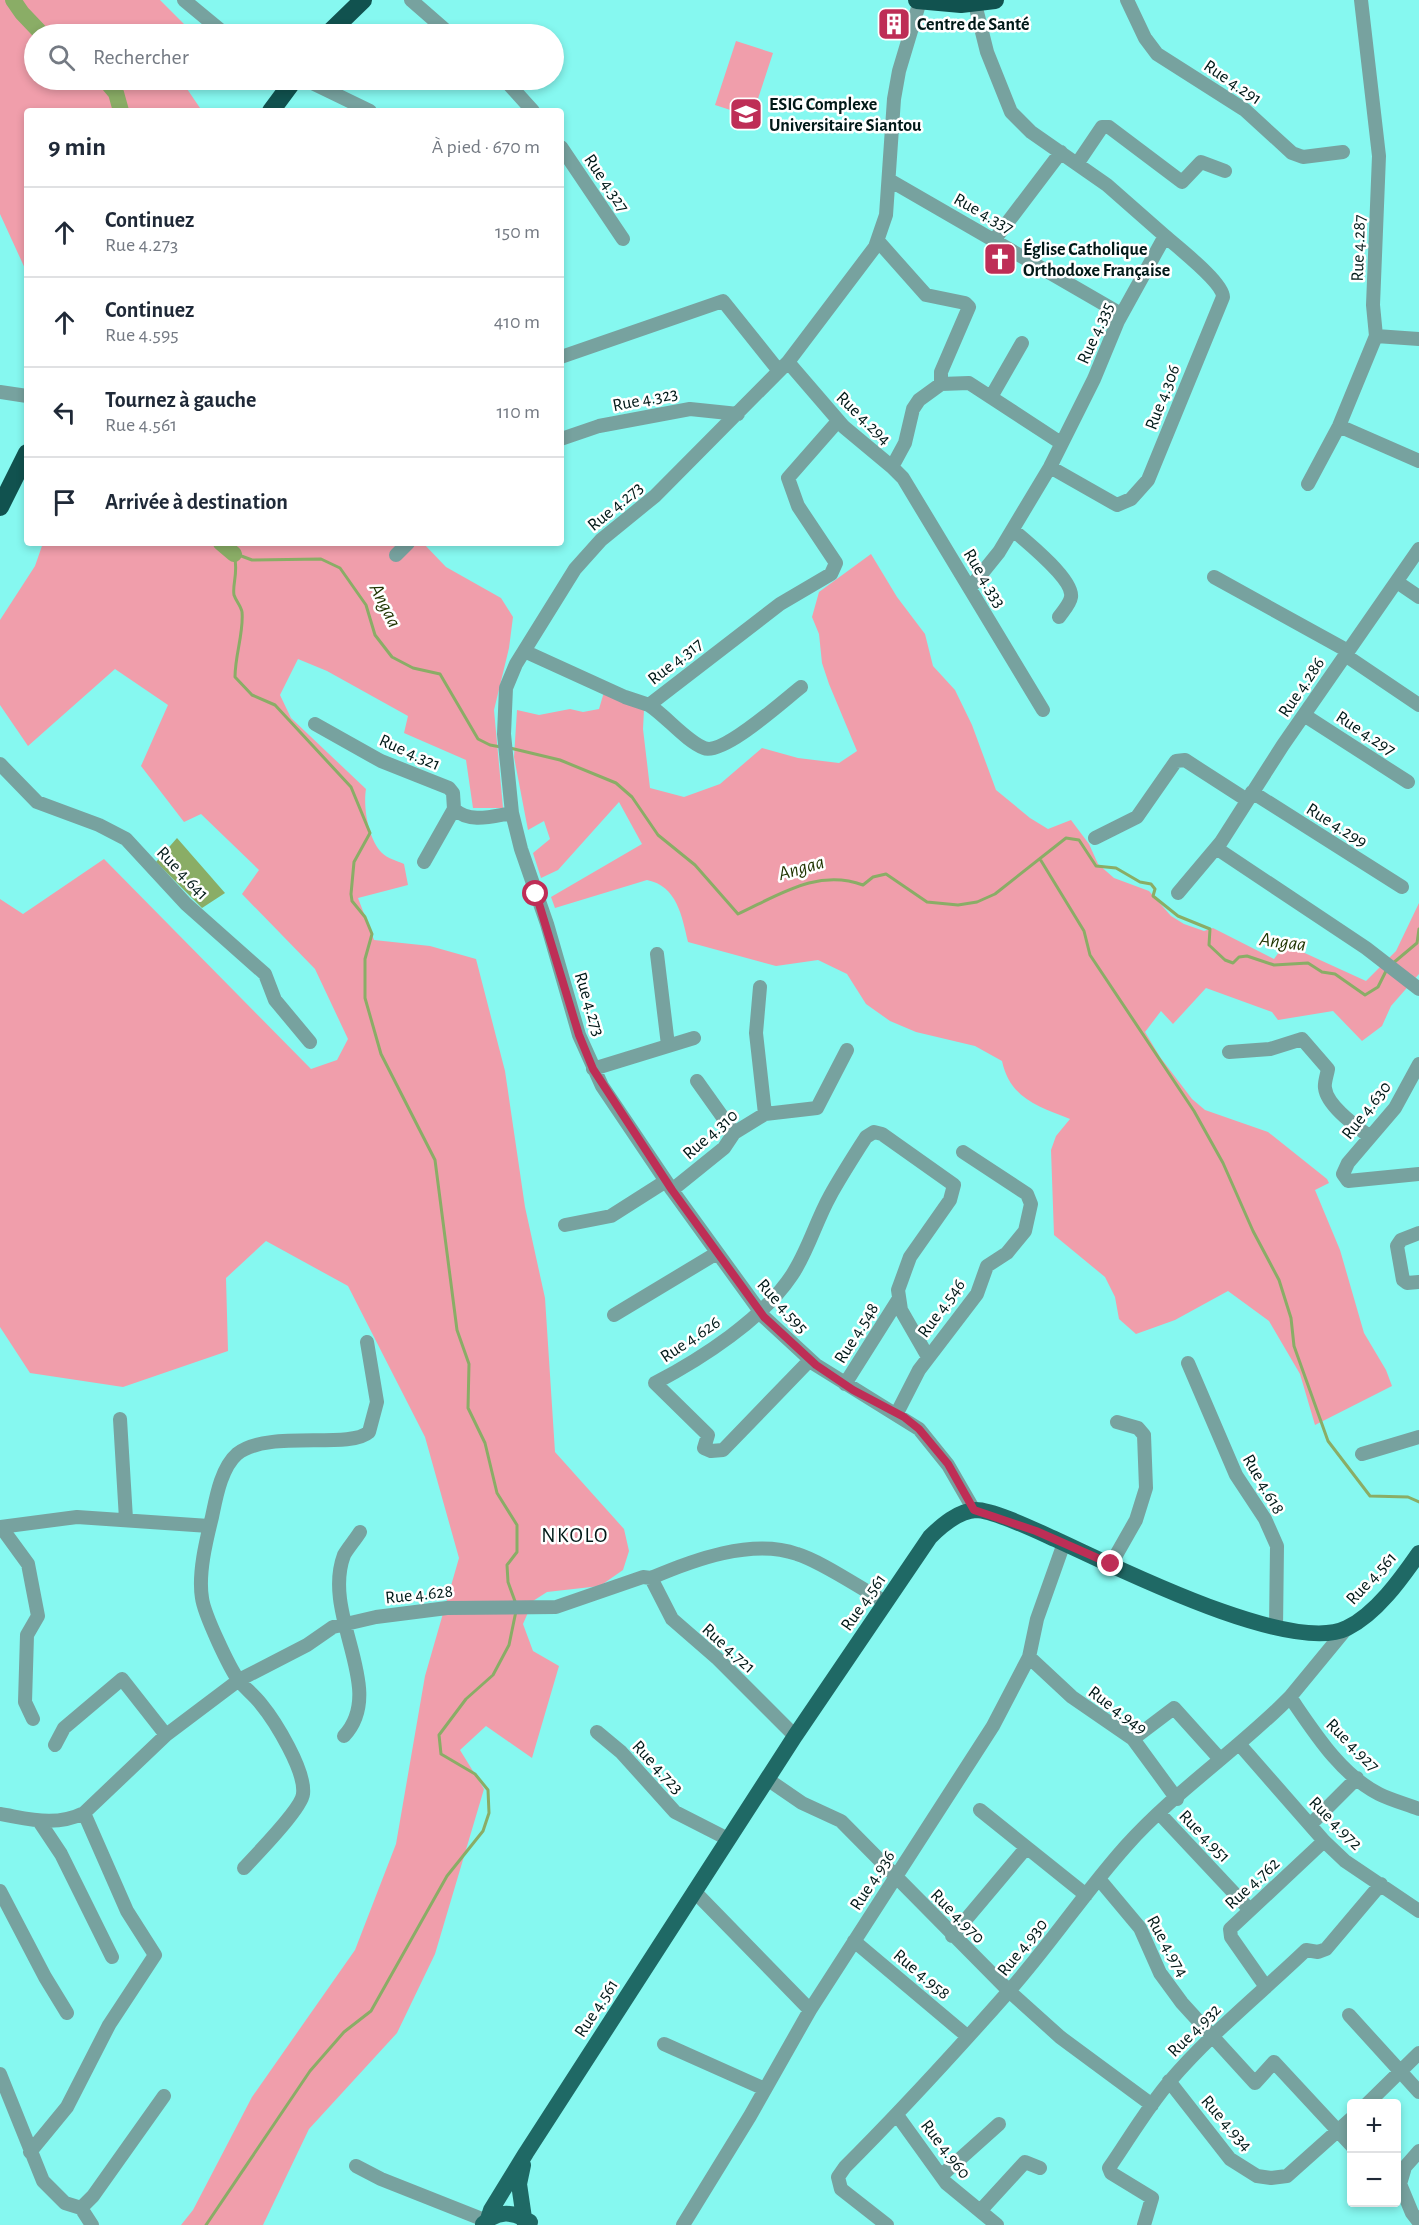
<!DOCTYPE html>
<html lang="fr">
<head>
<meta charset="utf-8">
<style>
	:root { --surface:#fff; --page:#f2f2f3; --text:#1f2937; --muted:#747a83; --line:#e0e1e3 }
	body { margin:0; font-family:"Alegreya Sans",sans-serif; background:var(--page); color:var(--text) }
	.controls { position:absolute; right:18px; bottom:18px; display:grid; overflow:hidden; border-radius:6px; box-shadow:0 3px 9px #0003 }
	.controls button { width:54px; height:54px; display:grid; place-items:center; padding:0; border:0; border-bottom:2px solid var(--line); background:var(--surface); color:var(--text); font:30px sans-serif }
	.stop { position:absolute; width:18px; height:18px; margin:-14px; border:4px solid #be2e56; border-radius:50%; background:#fff }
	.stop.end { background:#be2e56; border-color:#fff; box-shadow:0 2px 6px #0008 }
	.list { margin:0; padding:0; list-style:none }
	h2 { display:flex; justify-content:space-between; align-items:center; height:78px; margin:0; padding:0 24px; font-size:26px }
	h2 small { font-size:20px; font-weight:400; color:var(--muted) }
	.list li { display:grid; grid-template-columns:39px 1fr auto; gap:18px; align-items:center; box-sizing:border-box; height:90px; padding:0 24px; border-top:2px solid var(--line) }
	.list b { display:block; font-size:22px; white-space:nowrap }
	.list p { margin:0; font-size:20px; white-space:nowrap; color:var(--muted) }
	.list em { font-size:20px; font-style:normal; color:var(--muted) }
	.icon { flex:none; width:33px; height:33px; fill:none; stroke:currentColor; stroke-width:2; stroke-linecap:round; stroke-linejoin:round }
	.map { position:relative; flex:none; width:1419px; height:2225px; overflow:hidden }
	.search { position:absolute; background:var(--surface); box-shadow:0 3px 9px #0003; left:24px; top:24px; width:540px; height:66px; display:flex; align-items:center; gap:15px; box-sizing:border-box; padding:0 21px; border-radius:33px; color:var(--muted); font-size:22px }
	.panel { position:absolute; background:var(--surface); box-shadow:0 3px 9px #0003; left:24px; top:108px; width:540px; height:438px; border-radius:6px }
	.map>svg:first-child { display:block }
</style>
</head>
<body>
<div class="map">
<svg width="1419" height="2225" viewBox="0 0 1419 2225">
	<rect width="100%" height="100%" fill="#86f8f0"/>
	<path fill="#f09eab" d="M0 0H160L191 31 188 34H34V80H181L200 108 198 111H27V273L0 214Z
		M736 41 773 53 752 117 715 105Z
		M43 543H423L446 567 501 598 513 617 509 648 494 710 503 808H473L466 760 404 733 408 716 327 671 298 659 280 695 291 718 366 789C363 807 368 839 382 853 387 858 397 861 404 864L408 885 358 898 374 940 430 946 476 959 505 1071 525 1207 545 1298 555 1452 624 1529 629 1551 623 1570 600 1586 547 1592 533 1601 523 1624 533 1651 559 1666 532 1758 486 1726 460 1750 484 1789 435 1954 397 2033 309 2129 263 2225H181L193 2210 252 2097 355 1950 396 1844 425 1676 459 1558 425 1437 348 1286 266 1241 226 1278 228 1351 123 1387 30 1373 0 1327V899L23 914 104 859 311 1069 337 1060 348 1039 315 969 242 894 259 870 201 814 184 822 141 766 168 705 115 669 28 746 0 705V620L35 566Z
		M871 554 897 597 925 634 933 666 955 690 972 725 996 790 1030 818 1048 829 1071 820 1089 844 1098 864 1114 878 1149 891 1171 916 1184 924 1204 931 1213 928 1274 959 1285 944 1366 981 1396 951 1419 903V974L1391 1006 1382 1026 1362 1041 1333 1011 1278 1020 1272 1012 1206 988 1173 1024 1161 1011 1145 1032 1160 1057 1192 1099 1205 1110 1268 1132 1327 1179 1329 1183 1315 1190 1340 1250 1364 1333 1386 1370 1392 1386 1315 1425 1300 1374 1269 1321 1228 1291 1175 1320 1136 1334 1119 1319 1115 1297 1105 1277 1054 1235 1051 1150 1056 1136 1070 1119C1037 1106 1010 1098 1002 1061L975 1046 916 1032 890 1021 866 1004 847 974 818 960 776 966 688 942C682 916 677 886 647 880L555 908 551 897 642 844 619 802 558 870 541 878 533 853 550 839 544 821 528 830 514 757 517 710 539 715 570 709 583 712 599 709 604 692 644 710 643 729 650 788 684 797 720 784 762 748 798 758 839 763 857 751 829 684 822 663 819 634 812 617 819 592Z"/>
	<path fill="#8aad66" d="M177 838 225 893 202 908 156 862Z"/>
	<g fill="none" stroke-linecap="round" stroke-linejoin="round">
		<path stroke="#8aad66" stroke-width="3" d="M234 554C239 572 232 584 234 595 236 601 241 606 242 612 244 632 235 655 235 677L252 695 275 705 351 787 370 833 354 862 351 894 352 901 365 917 372 934 365 959V998L381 1054 435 1160 457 1330 469 1364 468 1408 485 1443 497 1493 517 1525V1552L507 1565 508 1582 516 1604
			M236 554 252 560 321 559 340 568 366 605 375 635 392 657 413 668 440 674 478 739 490 745 501 747
			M510 748 560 760 616 783 632 797 658 835 695 865 738 914C779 895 818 868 863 885L873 877 886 874 927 902 958 905 977 902 995 894 1066 838 1079 840 1096 866 1116 868 1140 882 1151 884 1155 889 1153 896 1178 916 1210 929 1209 945 1225 960 1233 963 1239 957 1247 956 1274 965 1308 963 1322 972 1335 974 1365 995 1378 987 1387 969
			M1040 859 1084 931 1090 955 1194 1111 1223 1163 1253 1231 1279 1280 1291 1318 1294 1346 1328 1441 1370 1496 1408 1497 1419 1502
			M1392 964 1417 943 1419 929
			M206 2225 310 2071 344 2032 371 2011 447 1876 483 1831 489 1813 488 1790 475 1774 441 1754 439 1735 466 1699 493 1675 509 1645 516 1611"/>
		<path stroke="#8aad66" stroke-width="16" d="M13 0 22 13 42 34
			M105 80 116 93 121 111
			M221 543 234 554"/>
		<path stroke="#77a29f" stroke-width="14" d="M184 0 225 34
			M411 0 450 34
			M1127 0 1145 38 1157 54 1245 110 1292 153 1303 157 1343 152
			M920 1 899 71 894 99 886 215 875 247 788 362 655 496 601 540 575 569 516 664 506 688 504 734 512 813 521 849 547 924 579 1035 602 1086 672 1190 764 1317 816 1365 919 1429 948 1465 974 1510
			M306 80 370 111
			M505 80 533 111
			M561 147 623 239
			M1077 164 1102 127H1109L1182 182 1201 162 1225 171
			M891 181 1121 314
			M995 239 1061 152
			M1376 336 1419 339
			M561 357 723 301 779 371
			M788 362 844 427 892 467 905 443 913 409 919 400 941 384V372L969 307 965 303 926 295 878 241
			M941 384 969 383 1061 443
			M0 392 27 396
			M991 397 1022 343
			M1339 426 1419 461
			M561 439 599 426 690 409 738 414
			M892 467 903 478 1043 710
			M1050 467 1117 505 1131 499 1148 480 1223 297C1223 282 1177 247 1165 236
			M1308 484 1339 426 1376 336 1373 305 1379 156 1361 0
			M1013 530C1026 541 1074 580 1071 597 1070 604 1063 611 1059 617
			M396 555 408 543
			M1214 577 1348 651
			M1397 582 1419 597
			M970 588 999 552 1050 467 1094 379 1118 321 1165 236 1107 185 1031 132 1011 112 987 52 975 4
			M524 651 625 697 649 705 780 604 831 574 836 563 798 506 788 478 838 421
			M1345 655 1419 705
			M649 705C666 716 686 741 704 748 723 756 784 700 801 687
			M1304 715 1408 782
			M315 724 381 761 449 788 453 793 454 809C470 824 493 816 512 813
			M0 764 37 802 99 825 126 839 186 904 265 974 275 1000 310 1042
			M1252 792 1402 887
			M1095 838 1137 817 1176 761 1185 760 1247 800
			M1216 848 1366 948 1419 989
			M424 862 454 809
			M1178 893 1221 842 1283 745 1419 549
			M657 954 668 1045
			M760 987 756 1033 765 1114
			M1229 1052 1270 1049 1302 1039 1328 1069C1327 1075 1324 1083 1325 1088 1327 1106 1357 1127 1370 1137
			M1419 1064 1395 1108 1348 1163 1343 1174 1348 1181 1419 1174
			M593 1069 694 1038
			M697 1081 734 1133
			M672 1190 724 1148 734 1133 765 1114 817 1108 847 1050
			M565 1225 611 1216 666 1181
			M1419 1233 1401 1240 1397 1246 1403 1280 1407 1283 1419 1282
			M614 1315 717 1253
			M810 1360 723 1450 711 1451 704 1448 708 1435 655 1383C701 1359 763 1319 792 1275 808 1251 816 1221 830 1196 841 1176 854 1156 866 1137L874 1132 882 1134 954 1185 950 1200 910 1257 898 1290 901 1310 928 1357
			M1188 1363 1236 1475 1265 1519 1277 1546 1276 1628
			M845 1384 898 1300
			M897 1413 919 1370 977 1294 987 1266 1007 1253 1025 1231 1031 1204 1027 1194 963 1152
			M120 1419 126 1519
			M1362 1454 1419 1437
			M0 1527 77 1517 209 1526
			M1 1527 28 1564 38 1616 27 1635 25 1702 33 1719
			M1111 1564 1136 1520 1146 1488 1144 1435 1138 1428 1117 1422
			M651 1578 672 1619 718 1659 795 1736
			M1346 1629 1290 1697C1314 1732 1340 1774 1379 1794 1391 1800 1406 1804 1419 1809
			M1029 1657 1072 1697 1133 1739 1177 1799
			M597 1732 621 1752 675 1812 728 1839
			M344 1736C388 1689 321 1616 344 1555 348 1548 355 1540 360 1532
			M1133 1739 1174 1708 1220 1759
			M55 1745 64 1728 122 1679 166 1735
			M1240 1745 1324 1841 1345 1861 1419 1911
			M767 1779 802 1803 841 1821 1009 1991 1060 2037 1152 2105
			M980 1810 1086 1895
			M1159 1813 1249 1909
			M0 1814C30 1819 55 1827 84 1813L166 1735 239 1680 307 1645 333 1627 376 1617 447 1608 556 1607 643 1577 651 1578C693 1560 752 1538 797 1554 823 1562 861 1589 886 1602
			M39 1821 61 1854 112 1957
			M1310 1825 1357 1778
			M244 1868C256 1855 302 1808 303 1794 306 1771 275 1721 261 1704 255 1696 246 1689 239 1681 229 1667 204 1614 202 1598 198 1574 206 1541 212 1517 216 1498 221 1468 237 1454 268 1429 349 1450 369 1432L377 1402 367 1342
			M1099 1879 1140 1928 1160 1973 1182 2003 1255 2083 1274 2062 1352 2146
			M0 1891 45 1977 67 2013
			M694 1891 810 2010
			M952 1936 1026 1848
			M854 1941 967 2036
			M1266 1987 1231 1937 1230 1929 1324 1841
			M1349 2015 1419 2092
			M664 2044 765 2089
			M0 2074 43 2181 65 2203 81 2208 92 2225
			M1169 2081 1230 2159 1257 2176 1271 2178 1287 2176 1352 2118
			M1367 2104 1419 2053
			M897 2115 946 2183 997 2225
			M1419 2151 1405 2167 1400 2184 1412 2213 1419 2222
			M30 2152 67 2107 109 2025 155 1955 127 1911 84 1813
			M356 2166 381 2179 487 2221
			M942 2175 999 2124
			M81 2208 93 2196 164 2096
			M981 2210 1025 2162 1040 2168
			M683 2225 750 2116 810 2010 993 1726 1029 1657 1037 1619 1064 1543
			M887 2225 841 2189 838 2177 845 2167C901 2111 956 2051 1009 1991 1050 1945 1084 1893 1126 1846 1175 1791 1238 1750 1290 1697
			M1144 2225 1152 2198 1111 2173 1109 2168C1129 2139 1147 2108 1170 2081 1211 2033 1260 1994 1306 1950L1318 1952 1326 1949 1381 1884"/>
		<path stroke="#1f6965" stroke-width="16" d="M523 2165 519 2184 525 2225
			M483 2224C498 2210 513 2211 530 2222
			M486 2225 491 2210 526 2153 795 1736 930 1537C942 1525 958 1511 976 1510 994 1510 1039 1532 1057 1540 1114 1566 1291 1656 1347 1628 1376 1614 1401 1579 1419 1553"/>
		<path stroke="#11524f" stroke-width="18" d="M917 0 961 4 995 0
			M328 34 363 0
			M271 111 294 80
			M0 507 27 453"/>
	</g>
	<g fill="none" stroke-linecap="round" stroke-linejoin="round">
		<path stroke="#be2e56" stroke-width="8" d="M536 894 579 1035 593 1069 672 1190 764 1317 816 1365 853 1390 904 1417 919 1429 948 1464 974 1510 1036 1531 1111 1564"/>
	</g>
	<defs>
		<g id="building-square" transform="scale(1.725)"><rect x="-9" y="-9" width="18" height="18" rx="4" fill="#be2e56" stroke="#fff"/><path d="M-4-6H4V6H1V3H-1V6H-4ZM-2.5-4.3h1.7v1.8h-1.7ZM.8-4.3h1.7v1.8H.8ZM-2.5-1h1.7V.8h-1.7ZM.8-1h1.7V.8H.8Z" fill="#fff"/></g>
		<g id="university-square" transform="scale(1.725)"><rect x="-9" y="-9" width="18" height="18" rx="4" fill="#be2e56" stroke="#fff"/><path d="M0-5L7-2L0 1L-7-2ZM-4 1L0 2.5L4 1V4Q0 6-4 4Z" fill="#fff"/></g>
		<g id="church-square" transform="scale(1.725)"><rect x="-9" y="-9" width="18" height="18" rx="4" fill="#be2e56" stroke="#fff"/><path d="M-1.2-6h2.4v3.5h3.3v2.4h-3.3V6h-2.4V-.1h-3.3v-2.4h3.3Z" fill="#fff"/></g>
	</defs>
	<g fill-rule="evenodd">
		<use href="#building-square" x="894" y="24"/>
		<use href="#university-square" x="746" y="114"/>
		<use href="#church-square" x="1000" y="259"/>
	</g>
	<g text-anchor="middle" stroke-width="5" stroke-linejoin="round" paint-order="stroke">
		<g font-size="18" font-weight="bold" fill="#011918" stroke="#fff" text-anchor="start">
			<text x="917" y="30">Centre de Santé</text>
			<text x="769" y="110">ESIG Complexe<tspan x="769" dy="21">Universitaire Siantou</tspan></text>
			<text x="1023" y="255">Église Catholique<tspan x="1023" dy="21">Orthodoxe Française</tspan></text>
		</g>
		<g font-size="18" fill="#011918" stroke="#fff">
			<text transform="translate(1233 82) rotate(34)" y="6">Rue 4.291</text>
			<text transform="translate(607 183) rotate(56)" y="6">Rue 4.327</text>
			<text transform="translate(984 213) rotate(29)" y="6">Rue 4.337</text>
			<text transform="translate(1358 248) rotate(-88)" y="6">Rue 4.287</text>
			<text transform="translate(1095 333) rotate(-66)" y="6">Rue 4.335</text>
			<text transform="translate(1162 397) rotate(-69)" y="6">Rue 4.306</text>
			<text transform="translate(645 399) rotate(-11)" y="6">Rue 4.323</text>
			<text transform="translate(864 418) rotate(44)" y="6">Rue 4.294</text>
			<text transform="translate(615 506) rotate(-40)" y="6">Rue 4.273</text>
			<text transform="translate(985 578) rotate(59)" y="6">Rue 4.333</text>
			<text transform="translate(675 661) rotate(-38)" y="6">Rue 4.317</text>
			<text transform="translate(1301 687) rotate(-56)" y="6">Rue 4.286</text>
			<text transform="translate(1366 733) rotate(33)" y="6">Rue 4.297</text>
			<text transform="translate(410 752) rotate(24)" y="6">Rue 4.321</text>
			<text transform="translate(1337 825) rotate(32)" y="6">Rue 4.299</text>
			<text transform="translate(183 873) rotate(46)" y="6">Rue 4.641</text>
			<text transform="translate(590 1004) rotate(73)" y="6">Rue 4.273</text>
			<text transform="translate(1366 1110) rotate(-52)" y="6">Rue 4.630</text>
			<text transform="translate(710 1134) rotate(-41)" y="6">Rue 4.310</text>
			<text transform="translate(783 1306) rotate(48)" y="6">Rue 4.595</text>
			<text transform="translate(941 1308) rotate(-54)" y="6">Rue 4.546</text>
			<text transform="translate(856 1333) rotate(-58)" y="6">Rue 4.548</text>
			<text transform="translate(690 1339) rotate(-34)" y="6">Rue 4.626</text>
			<text transform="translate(1264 1484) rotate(60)" y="6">Rue 4.618</text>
			<text transform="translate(1371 1578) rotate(-47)" y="6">Rue 4.561</text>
			<text transform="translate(419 1594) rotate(-6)" y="6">Rue 4.628</text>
			<text transform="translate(863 1602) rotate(-55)" y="6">Rue 4.561</text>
			<text transform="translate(729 1648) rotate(42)" y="6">Rue 4.721</text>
			<text transform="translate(1118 1710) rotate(37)" y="6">Rue 4.949</text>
			<text transform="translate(1353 1745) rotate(45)" y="6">Rue 4.927</text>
			<text transform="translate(658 1767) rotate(47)" y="6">Rue 4.723</text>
			<text transform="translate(1336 1823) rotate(45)" y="6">Rue 4.972</text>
			<text transform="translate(1205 1836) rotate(46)" y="6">Rue 4.951</text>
			<text transform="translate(872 1880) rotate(-57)" y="6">Rue 4.936</text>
			<text transform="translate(1252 1883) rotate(-43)" y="6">Rue 4.762</text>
			<text transform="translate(958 1916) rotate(45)" y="6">Rue 4.970</text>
			<text transform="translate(1168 1946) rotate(61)" y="6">Rue 4.974</text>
			<text transform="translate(1022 1947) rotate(-51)" y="6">Rue 4.930</text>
			<text transform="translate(922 1974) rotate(40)" y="6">Rue 4.958</text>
			<text transform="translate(596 2008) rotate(-57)" y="6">Rue 4.561</text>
			<text transform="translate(1194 2030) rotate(-45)" y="6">Rue 4.932</text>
			<text transform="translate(1227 2123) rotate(49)" y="6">Rue 4.934</text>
			<text transform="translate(946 2149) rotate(52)" y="6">Rue 4.960</text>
		</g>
		<g font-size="20" font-style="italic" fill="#1f3400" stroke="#fff">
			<text transform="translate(386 605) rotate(63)" y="7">Angaa</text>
			<text transform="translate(801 867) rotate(-16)" y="7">Angaa</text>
			<text transform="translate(1283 941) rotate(7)" y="7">Angaa</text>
		</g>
		<g font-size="21" letter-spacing="1.5" fill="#011918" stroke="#fff">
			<text x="575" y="1542">NKOLO</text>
		</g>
	</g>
</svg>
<div class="controls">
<button>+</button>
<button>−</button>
</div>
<div class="stop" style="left:536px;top:894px"></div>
<div class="stop end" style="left:1111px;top:1564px"></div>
<div class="search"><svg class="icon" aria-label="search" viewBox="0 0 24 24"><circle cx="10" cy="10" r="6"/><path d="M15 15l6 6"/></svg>Rechercher</div>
<section class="panel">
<h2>9 min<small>À pied · 670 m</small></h2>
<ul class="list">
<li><svg class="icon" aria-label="ahead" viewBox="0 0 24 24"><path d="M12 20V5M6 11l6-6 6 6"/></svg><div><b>Continuez</b><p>Rue 4.273</p></div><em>150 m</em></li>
<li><svg class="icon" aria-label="ahead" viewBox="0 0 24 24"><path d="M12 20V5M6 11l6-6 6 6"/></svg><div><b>Continuez</b><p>Rue 4.595</p></div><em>410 m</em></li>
<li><svg class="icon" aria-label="left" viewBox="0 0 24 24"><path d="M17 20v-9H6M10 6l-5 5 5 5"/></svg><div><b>Tournez à gauche</b><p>Rue 4.561</p></div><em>110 m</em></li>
<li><svg class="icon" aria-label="arrive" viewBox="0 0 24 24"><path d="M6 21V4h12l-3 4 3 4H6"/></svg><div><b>Arrivée à destination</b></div></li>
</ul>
</section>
</div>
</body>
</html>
